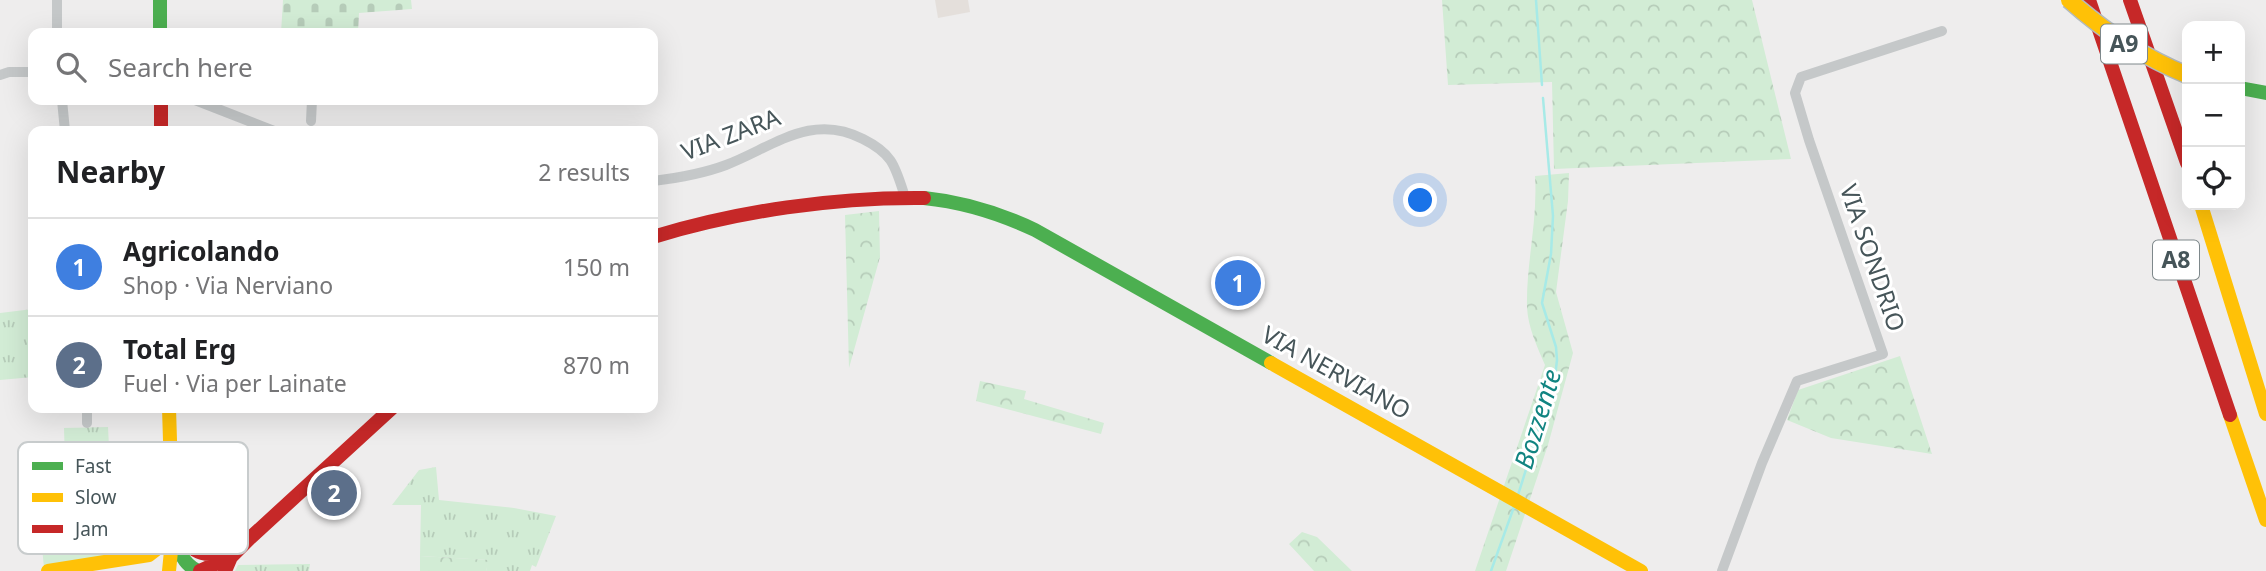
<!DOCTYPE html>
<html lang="en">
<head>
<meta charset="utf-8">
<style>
	:root { --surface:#fff; --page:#f2f2f2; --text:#202124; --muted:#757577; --line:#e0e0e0; --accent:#db2777 }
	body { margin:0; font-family:"Noto Sans",sans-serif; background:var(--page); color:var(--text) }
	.controls { position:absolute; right:21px; top:21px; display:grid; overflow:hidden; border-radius:14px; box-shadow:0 7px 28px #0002 }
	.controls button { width:63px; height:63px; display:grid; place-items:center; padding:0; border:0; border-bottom:2px solid var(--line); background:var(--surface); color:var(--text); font:35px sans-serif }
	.you { position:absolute; left:1421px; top:201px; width:24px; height:24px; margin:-18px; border:5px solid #fff; border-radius:50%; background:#1a73e8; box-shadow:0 0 0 10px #1a73e833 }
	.badge { display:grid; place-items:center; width:46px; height:46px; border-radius:50%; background:var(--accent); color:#fff; font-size:23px; font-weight:700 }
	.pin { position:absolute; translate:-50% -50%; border:4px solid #fff; box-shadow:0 2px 7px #0006 }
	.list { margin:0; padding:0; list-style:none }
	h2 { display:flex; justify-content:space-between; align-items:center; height:91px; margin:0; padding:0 28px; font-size:30px }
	h2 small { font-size:23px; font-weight:400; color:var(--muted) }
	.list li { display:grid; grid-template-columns:46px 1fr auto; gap:21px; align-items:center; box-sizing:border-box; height:98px; padding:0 28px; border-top:2px solid var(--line) }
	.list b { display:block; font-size:26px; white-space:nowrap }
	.list p { margin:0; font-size:23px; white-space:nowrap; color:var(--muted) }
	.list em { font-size:23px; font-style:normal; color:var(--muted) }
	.icon { flex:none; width:38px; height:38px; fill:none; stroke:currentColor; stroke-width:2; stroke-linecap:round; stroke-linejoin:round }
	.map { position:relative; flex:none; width:2266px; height:571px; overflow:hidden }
	.search { position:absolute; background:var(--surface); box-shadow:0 7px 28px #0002; left:28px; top:28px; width:630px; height:77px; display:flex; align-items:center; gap:18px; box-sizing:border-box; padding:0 24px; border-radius:14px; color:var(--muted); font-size:26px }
	.panel { position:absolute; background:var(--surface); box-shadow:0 7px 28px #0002; left:28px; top:126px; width:630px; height:287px; border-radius:14px }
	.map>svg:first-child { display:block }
</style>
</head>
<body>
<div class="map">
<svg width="2266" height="571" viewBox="0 0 2266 571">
	<defs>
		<pattern id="grass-tufts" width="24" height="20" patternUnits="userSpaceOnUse" patternTransform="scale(1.75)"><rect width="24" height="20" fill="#d2ecd5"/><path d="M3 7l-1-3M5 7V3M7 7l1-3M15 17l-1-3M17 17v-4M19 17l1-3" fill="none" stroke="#b6ccb9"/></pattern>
		<pattern id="forest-crowns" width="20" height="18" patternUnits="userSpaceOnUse" patternTransform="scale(1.75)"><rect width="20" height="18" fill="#d2ecd5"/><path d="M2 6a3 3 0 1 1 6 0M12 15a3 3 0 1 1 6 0" fill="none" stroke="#b6ccb9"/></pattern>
		<pattern id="cemetery-stones" width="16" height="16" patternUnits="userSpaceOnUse" patternTransform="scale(1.75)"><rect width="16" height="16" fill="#d2ecd5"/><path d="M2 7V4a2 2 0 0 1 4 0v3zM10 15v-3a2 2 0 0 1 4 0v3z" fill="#b6ccb9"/></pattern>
	</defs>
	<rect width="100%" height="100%" fill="#eeeded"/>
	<path fill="#e4dfdb" d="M935 0H968L970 12 938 18Z"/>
	<path fill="url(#grass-tufts)" d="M33 309V377L0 380V313Z
		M108 427 111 486 81 489 66 498 64 428Z
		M436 467 439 500 514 508 556 516 536 567 532 565 530 571H486L488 560 420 556 421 505H392L419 470Z
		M165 516 166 528 158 540 142 550 44 568 42 547Z
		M310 564 309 571H235L238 565Z"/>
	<path fill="url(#forest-crowns)" d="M1442 0H1752L1791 159 1554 169 1552 82 1448 85Z
		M1569 173 1568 201 1556 292 1573 353 1548 445 1506 571H1475L1545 365C1537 346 1528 328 1527 307 1526 263 1538 220 1535 176Z
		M879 211 880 257 849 368 845 215Z
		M1900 356 1932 454 1831 438 1787 420 1798 390Z
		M980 381 1026 391 1024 399 1104 423 1101 434 976 401Z
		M1302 532 1317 537 1352 571H1314L1289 544Z
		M420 556 489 560 486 571H420Z"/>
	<path fill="url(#cemetery-stones)" d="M283 0H411L412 9 359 13 358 33H281Z"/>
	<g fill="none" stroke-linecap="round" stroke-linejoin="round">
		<path stroke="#a7eae7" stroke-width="2.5" d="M1536 0 1542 85
			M1518 495 1555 377 1557 360 1556 347 1542 303 1551 254 1553 216 1543 98
			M1491 571 1515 504"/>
		<path stroke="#c5c8c9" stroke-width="10" d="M57 0V33
			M0 75 9 72H33
			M62 100 65 131
			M195 100 274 131
			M311 121 312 100
			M653 181C678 178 702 174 726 165 773 147 811 112 863 139 893 154 895 166 905 197
			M87 408V423
			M1722 571 1762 463 1797 381 1883 354 1809 140 1795 93 1801 77 1942 31"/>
		<path stroke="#4caf50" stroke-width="14" d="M160 0V33
			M2240 88 2266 93
			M924 198C964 202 999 213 1035 230L1271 363
			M176 531C178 548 181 563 198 571"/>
		<path stroke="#ffc107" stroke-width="14" d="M2201 205 2266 414
			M1271 363 1641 571
			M169 408 171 473
			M2230 415 2266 520
			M48 571 149 555 162 545 172 531
			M169 571 172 541"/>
		<path stroke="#c62828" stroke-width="14" d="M2089 0 2230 415
			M2130 0 2187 163
			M161 100V131
			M653 237C738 211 835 197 924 198
			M170 464C174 469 177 473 179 478 187 501 170 544 202 553 216 557 227 549 237 540
			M200 571 231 557
			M225 571 231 557 249 539 392 408"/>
		<g stroke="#b3babd" stroke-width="19" stroke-linecap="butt">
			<path id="slow-bridge" d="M2069 0C2105 32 2143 57 2187 75"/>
		</g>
		<use href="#slow-bridge" stroke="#ffc107" stroke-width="16"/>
	</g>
	<g text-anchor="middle" stroke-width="6" stroke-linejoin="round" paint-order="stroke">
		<g fill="#fff" stroke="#7e888b" stroke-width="2">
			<rect x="2101" y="24.5" width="46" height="39" rx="5"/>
			<rect x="2153" y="240.5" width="46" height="39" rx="5"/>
		</g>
		<g font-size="23" font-weight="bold" fill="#465559">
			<text x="2124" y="52">A9</text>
			<text x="2176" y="268">A8</text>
		</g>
		<g font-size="24" fill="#465559" stroke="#fff">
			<text transform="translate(731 135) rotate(-21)" y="8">VIA ZARA</text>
			<text transform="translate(1872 258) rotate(71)" y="8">VIA SONDRIO</text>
			<text transform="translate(1336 373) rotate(29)" y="8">VIA NERVIANO</text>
		</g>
		<g font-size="26" font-style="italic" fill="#118481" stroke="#fff">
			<text transform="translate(1538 419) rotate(-73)" y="9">Bozzente</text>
		</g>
	</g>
	<rect x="18" y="442" width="230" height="112" rx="10" fill="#fff" stroke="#c8cccd" stroke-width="2"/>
	<rect x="32" y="462" width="31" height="8" fill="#4caf50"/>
	<rect x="32" y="493" width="31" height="9" fill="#ffc107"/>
	<rect x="32" y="525" width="31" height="8" fill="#c62828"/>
	<g font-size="19" fill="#465559">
		<text x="75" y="473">Fast</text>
		<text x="75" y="504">Slow</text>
		<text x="75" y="536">Jam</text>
	</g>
</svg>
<div class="controls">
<button>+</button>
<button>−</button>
<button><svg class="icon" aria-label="locate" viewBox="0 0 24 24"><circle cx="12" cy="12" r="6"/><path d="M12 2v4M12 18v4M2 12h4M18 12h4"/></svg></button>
</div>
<div class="you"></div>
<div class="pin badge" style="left:1238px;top:283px;background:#3f7fe0">1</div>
<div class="pin badge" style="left:334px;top:493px;background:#5c6f8a">2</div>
<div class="search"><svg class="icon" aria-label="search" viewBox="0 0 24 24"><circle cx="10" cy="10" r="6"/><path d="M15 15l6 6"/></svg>Search here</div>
<section class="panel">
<h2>Nearby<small>2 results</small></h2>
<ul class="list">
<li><span class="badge" style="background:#3f7fe0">1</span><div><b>Agricolando</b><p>Shop · Via Nerviano</p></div><em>150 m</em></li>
<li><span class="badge" style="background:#5c6f8a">2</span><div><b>Total Erg</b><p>Fuel · Via per Lainate</p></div><em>870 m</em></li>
</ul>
</section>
</div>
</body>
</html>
